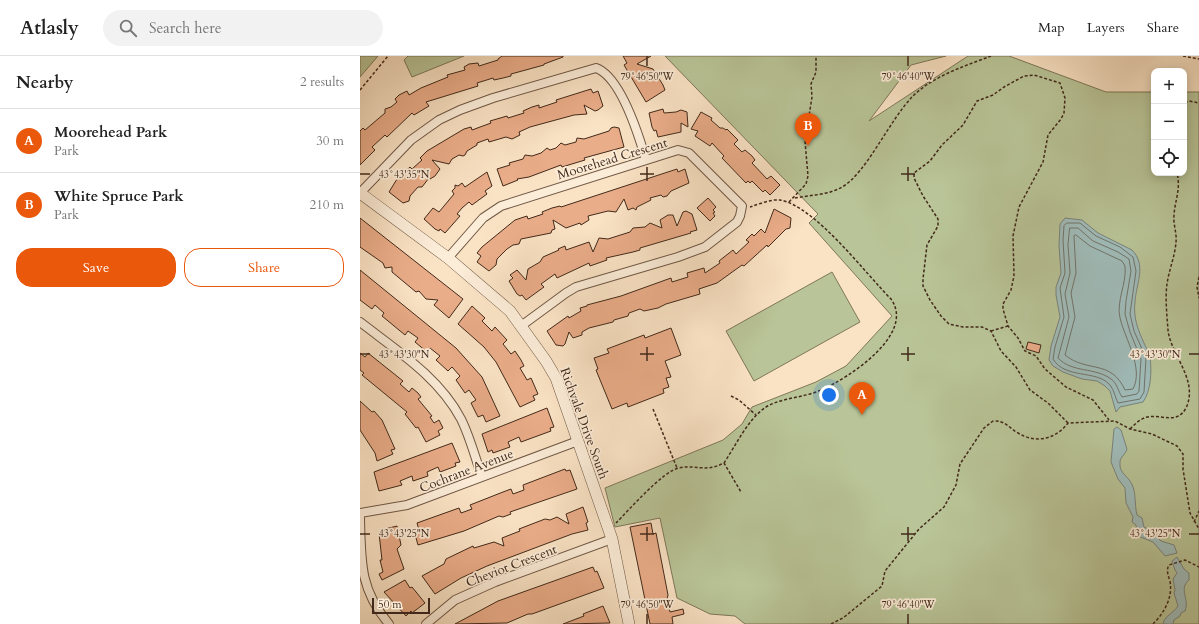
<!DOCTYPE html>
<html lang="en">
<head>
<meta charset="utf-8">
<style>
	:root { --surface:#fff; --page:#f2f2f2; --text:#222; --muted:#767676; --line:#e0e0e0; --accent:#ea580c }
	body { margin:0; font-family:Cardo,serif; background:var(--page); color:var(--text) }
	.controls { position:absolute; right:12px; top:12px; display:grid; overflow:hidden; border-radius:8px; box-shadow:0 2px 10px #0003 }
	.controls button { width:36px; height:36px; display:grid; place-items:center; padding:0; border:0; border-bottom:1px solid var(--line); background:var(--surface); color:var(--text); font:20px sans-serif }
	.scale { position:absolute; left:12px; bottom:10px; width:58px; box-sizing:border-box; padding-left:4px; border:2px solid #42291a; border-top:0; font-size:11px; line-height:14px; white-space:nowrap; color:#42291a; -webkit-text-stroke:3px #fcedd9; paint-order:stroke }
	.you { position:absolute; left:469px; top:339px; width:14px; height:14px; margin:-10px; border:3px solid #fff; border-radius:50%; background:#1a73e8; box-shadow:0 0 0 6px #1a73e833 }
	.badge { display:grid; place-items:center; width:26px; height:26px; border-radius:50%; background:var(--accent); color:#fff; font-size:13px; font-weight:700 }
	.pin { position:absolute; translate:-50% -33px; filter:drop-shadow(0 1px 2px #0008) }
	.pin::after { content:''; position:absolute; top:21px; width:14px; height:12px; background:inherit; clip-path:polygon(0 0,100% 0,50% 100%) }
	.list { margin:0; padding:0; list-style:none }
	h2 { display:flex; justify-content:space-between; align-items:center; height:52px; margin:0; padding:0 16px; font-size:17px }
	h2 small { font-size:13px; font-weight:400; color:var(--muted) }
	.list li { display:grid; grid-template-columns:26px 1fr auto; gap:12px; align-items:center; box-sizing:border-box; height:64px; padding:0 16px; border-top:1px solid var(--line) }
	.list b { display:block; font-size:15px; white-space:nowrap }
	.list p { margin:0; font-size:13px; white-space:nowrap; color:var(--muted) }
	.list em { font-size:13px; font-style:normal; color:var(--muted) }
	.actions { display:flex; gap:8px; padding:12px 16px }
	.actions a { flex:1; padding:9px 0; border:1px solid var(--accent); border-radius:16px; text-align:center; font-size:14px; color:var(--accent) }
	.actions .main { background:var(--accent); color:#fff }
	.icon { flex:none; width:22px; height:22px; fill:none; stroke:currentColor; stroke-width:2; stroke-linecap:round; stroke-linejoin:round }
	.map { position:relative; flex:none; width:839px; height:568px; overflow:hidden }
	header { display:flex; align-items:center; gap:24px; box-sizing:border-box; height:56px; padding:0 20px; background:var(--surface); border-bottom:1px solid var(--line) }
	header strong { font-size:19px }
	nav { display:flex; gap:22px; margin-inline-start:auto; font-size:14px }
	.search { width:280px; height:36px; background:var(--page); display:flex; align-items:center; gap:10px; box-sizing:border-box; padding:0 14px; border-radius:22px; color:var(--muted); font-size:15px }
	main { display:flex }
	aside { flex:1; background:var(--surface) }
	.map>svg:first-child { display:block }
</style>
</head>
<body>
<header>
<strong>Atlasly</strong>
<div class="search"><svg class="icon" aria-label="search" viewBox="0 0 24 24"><circle cx="10" cy="10" r="6"/><path d="M15 15l6 6"/></svg>Search here</div>
<nav><a>Map</a><a>Layers</a><a>Share</a></nav>
</header>
<main>
<aside>
<h2>Nearby<small>2 results</small></h2>
<ul class="list">
<li><span class="badge">A</span><div><b>Moorehead Park</b><p>Park</p></div><em>30 m</em></li>
<li><span class="badge">B</span><div><b>White Spruce Park</b><p>Park</p></div><em>210 m</em></li>
</ul>
<div class="actions"><a class="main">Save</a><a>Share</a></div>
</aside>
<div class="map">
<svg width="839" height="568" viewBox="0 0 839 568">
	<rect width="100%" height="100%" fill="#fae3c5"/>
	<filter id="stains"><feTurbulence type="fractalNoise" baseFrequency=".005" numOctaves="4"/><feColorMatrix values="0 0 0 0 .2 0 0 0 0 .09 0 0 0 0 .02 0 0 0 .5 -.17"/></filter>
	<radialGradient id="worn" r=".72"><stop offset=".6" stop-color="#630" stop-opacity="0"/><stop offset="1" stop-color="#630" stop-opacity=".3"/></radialGradient>
	<path fill="#b9c598" stroke="#7e7759" d="M0 0H18L0 21Z
		M48 0H104L52 21 44 4Z
		M305 0H586L551 9 509 65 608 0H649L746 36H794V117H824V36H839V568H385L375 560 350 558 317 542 300 462 255 471 245 432 363 384 382 368 392 351 456 326 486 310 532 260 449 167 458 158Z
		M472 216 500 266 394 325 366 275Z"/>
	<path fill="#a0bdbb" stroke="#7a827b" d="M705 162 722 164 738 177 772 194C787 209 776 228 775 246 773 261 778 274 784 287 786 292 790 297 790 301 792 315 791 335 783 346L760 351 756 356 750 335 745 330 737 325 722 323 703 316 693 310 689 304 691 290 700 261 696 239V231L701 217 699 190 700 168Z
		M757 371 761 374 767 393C766 398 760 401 760 406 759 416 765 418 770 425 777 435 774 448 777 459L782 462 784 471 790 474 801 485 814 489 817 497 805 500 793 486 778 480 776 469 772 466 773 461 766 447 765 432 758 423 751 406 754 373Z
		M817 501 824 513 829 517V524C818 533 830 543 825 555L821 557 820 560 814 564 813 568H803C804 560 814 557 818 550L814 537 815 534 813 523 817 517 815 514 812 505Z"/>
	<g fill="none" stroke-linecap="round" stroke-linejoin="round">
		<path stroke="#71736a" stroke-width="1" d="M707 167H720L736 180 760 191 773 201 776 215 770 258 774 275 786 302 784 336 780 343 758 347C755 341 754 333 749 328 736 314 705 323 693 303L695 291 704 261 700 232 705 217 703 184 704 170Z
			M710 172H718L733 185 758 196 769 203 771 215 766 245 765 258 770 276 781 303 779 335 777 338 762 341C758 335 757 327 751 323 735 311 712 317 698 302L709 261 705 238 710 217 708 189Z
			M716 179 730 190 762 205 765 210C767 227 756 245 760 262 765 283 784 312 773 333L765 334C751 303 727 317 705 299L715 261 711 237 716 217 714 180Z"/>
	</g>
	<path fill="#eaad89" stroke="#42291a" d="M142 0H203V1L184 8V9L151 18V20L143 22 134 24 133 22 117 27 118 30 66 46 69 50 54 59 52 57 27 81 25 79 12 91 15 94 0 109V75L3 72 5 74 25 57V53L31 51 37 46 35 43 39 39 47 35 49 39 61 32 88 21 87 19 105 14 104 11 109 8 118 7 119 10 138 4V3Z
		M263 0H291L277 8 293 13 303 29 305 34 286 46 264 9 267 7Z
		M231 33 233 37 238 35 243 50 238 54 235 55 224 49 227 58 214 59 170 71 159 76 160 79 152 83 146 81 129 86 128 83 117 87V89L107 95 105 99 103 100 99 99 92 103 89 108 72 104 80 113 75 120 70 123 69 122 62 131H58L50 140 49 145 43 147 29 136 37 123 50 111 52 113 62 104 60 102 67 95 104 73 111 71 112 74 131 67 130 65 147 60 148 62 164 57 163 55 172 51 179 49V52L197 46 196 44Z
		M303 53 304 57 316 56 321 54 327 56 328 71 321 67V76L298 81 296 74 294 75 292 71 289 57Z
		M341 56 352 62 351 64 360 72H363L366 74 367 73 378 84 374 88 382 96 385 94 392 100 395 104 392 107 407 123 411 120 420 129 410 139 405 134 403 136 392 125 390 127 388 125 386 127 362 102 364 100 352 87 350 90 335 80 338 75 331 73Z
		M254 71 259 72 264 91 224 102 225 104 202 111 201 109 169 121 157 123 158 124 143 130 137 113 150 109 149 107 163 103 165 99 172 100 181 97 187 92 190 94 196 92 201 87 205 89 216 86 217 82 224 83 249 75 251 72Z
		M317 113 318 116 325 113 329 127 311 135 307 140 303 141 301 139 290 142 291 144 277 151 276 154 273 152 268 154 264 143 256 156 248 155 228 160 229 164 221 169 220 167 206 172 193 164 195 173 192 174 191 177 161 183 159 188 153 189 147 193 137 203 136 209 129 215 117 206 121 200 117 197 122 191 155 164 167 160 168 163 183 158 182 156 192 152 200 150 201 151Z
		M127 116 132 130 125 135 127 138 112 149 109 146 102 152 97 158 100 160 85 177 80 173 79 175 75 173 64 163 73 152 79 156 94 138 92 135 95 132V129L98 130 102 127 105 131Z
		M348 142 356 151 353 154 355 156 353 157 355 160 350 165 337 152Z
		M414 153 431 162 430 172 426 173 408 191 407 189 384 210 382 209 357 227 339 233 340 238 306 248 298 252 284 255 280 253 269 257 268 260 254 264 253 266 229 272 222 276V279L213 282 209 276 205 288 203 290 196 289 187 275 208 260 209 262 221 255 220 252 227 250V249L261 240 311 222 312 226 328 221 327 217 344 212 345 217 360 207 359 205 373 194 376 198 389 186 386 184 392 178 394 180 401 173 405 177Z
		M326 155 332 158 337 174 330 176 331 177 280 192V194L273 196 246 202 247 204 230 210 229 207 197 222 195 218 181 228 184 231 166 244 162 239 160 240 157 238 149 225 153 222 150 219 157 214 166 224 168 213 180 206 183 201 199 194 198 193 205 190 206 194 229 186 233 196 239 182 248 183 270 176 273 172 285 171 290 167 302 172 300 164 308 159H313L317 170 323 156Z
		M0 162 103 243 89 262 74 249 78 244 66 243 59 235 56 236 32 216V211L25 212 23 207 0 191Z
		M0 214 96 292 122 321 140 360 126 366 123 359 118 361 111 347 116 344 109 334 105 337 96 324 100 320 92 311 88 315 76 304 80 300 70 292 67 296 55 286 58 282 48 275 45 279 22 260 24 257 15 249 12 253 0 244Z
		M112 250 125 262 122 265 132 275 135 271 147 284 143 288 151 298 155 295 161 304 164 310 160 312 167 324 171 322 178 338 173 340 175 344 160 351 136 306 124 291 98 268Z
		M311 272 321 299 305 305 311 321 306 322 309 331 303 333 304 337 268 351 267 347 252 353 236 314 238 313 234 302 249 297 247 293 284 279 285 282Z
		M668 286 681 289 679 297 666 293Z
		M0 297 5 301 8 297 43 325 40 328 49 336 52 332 58 337 61 341 58 343 72 360 70 361 74 367 79 364 83 372 78 375 80 379 66 386 58 371 56 372 45 358 47 356 2 319 4 317 0 314Z
		M0 345 12 356 14 355 22 364 35 393 31 394 33 398 17 405 15 397 0 374Z
		M187 352 194 371 190 372 191 375 161 386 159 381 148 386 150 391 133 397 132 394 128 396 122 378Z
		M92 387 100 406 95 407 96 410 80 416 78 411 67 416 68 420 53 425 52 420 40 425 42 429 19 435 14 416Z
		M205 413 206 415 210 414 217 433 150 456 151 458 143 461 139 460 104 475 58 489 54 475 59 474 57 467 99 452 101 457 112 453 110 449 143 436 151 433 153 438 164 434 163 429Z
		M223 451 228 466 226 467 228 474 212 478 127 510 101 522 75 538 62 520 84 508 86 503 113 490 114 492 134 486 144 490 142 482 160 475 159 473 185 463 190 464 197 461 209 468 206 458Z
		M291 467 293 478 296 477 308 539 307 543 310 556 323 553 324 558 312 561 313 568H290L283 534 270 471Z
		M37 470 41 489 37 493 44 513 22 524 19 518 23 516 20 504H22L19 477 25 475V473Z
		M233 511 235 516 237 515 244 532 172 558H168L147 567 95 568 138 545Z
		M45 524 50 532 52 531 65 547 52 557 51 555 46 560 24 536Z
		M243 550 250 567 203 568 224 560 223 558Z"/>
	<g fill="none" stroke-linecap="round" stroke-linejoin="round">
		<g stroke="#705845" stroke-width="10">
			<path id="minor" d="M0 137 51 84 79 64 100 54 133 42 236 12C261 21 279 80 286 104
				M88 202 123 162 141 150 318 94 329 97 382 150 380 160 377 166 345 191 318 201 216 231 206 237 161 270
				M0 266C36 294 79 321 101 363 110 381 115 401 122 421
				M0 457 47 449 218 385
				M0 461C1 507 0 534 29 568
				M66 568 95 544 135 526 252 483"/>
		</g>
		<g stroke="#705845" stroke-width="12">
			<path id="tertiary" d="M0 137 88 202 150 255 186 305 196 322 252 483 269 568"/>
		</g>
		<path stroke="#42291a" stroke-width="1.5" stroke-dasharray="3 2" stroke-linecap="butt" d="M823 0 839 3
			M0 34 28 0
			M824 52 826 46 829 45 839 47
			M435 142C450 139 469 139 482 131 506 118 530 63 553 40 573 20 605 10 631 0
			M429 146 446 128 448 120 445 85 452 41 451 28 456 16V0
			M839 221 837 231 839 242
			M631 275 648 270
			M371 340 379 344 396 359
			M293 353 317 412
			M708 367 688 347 670 334 656 311 641 295 631 275 622 271H603L589 268 581 260 570 244 563 230V223L567 189 578 170V163L563 140 554 122V117L570 105 582 89 603 69 617 45 633 39 644 31 664 20 674 19 700 27 705 42 704 57 701 63 688 79 683 106 659 151 653 180 654 220 651 234 643 248V253L648 270 658 282 665 295 676 300 685 313 706 331 733 344 749 364
			M770 373C775 368 780 363 787 361 801 358 817 369 826 352 839 324 811 300 808 274 807 260 805 242 807 228 809 214 815 200 816 186 817 177 813 168 814 159 815 144 821 133 817 117
			M364 407C376 389 388 363 406 351 423 341 444 342 461 334 489 322 556 278 531 243 505 217 455 150 420 144 411 143 399 148 390 151
			M834 466 839 455
			M256 467C268 455 304 414 319 412 337 408 344 417 364 407L381 436
			M471 568 483 562 522 530 525 515 559 473 584 451 596 429 600 408 624 372 633 365C645 364 649 372 658 377 676 388 696 383 708 367L755 365 770 373 792 378 817 390 823 398V413L830 457 839 473
			M793 568C804 557 813 542 810 525 808 519 806 514 809 509L825 504 839 511"/>
		<use href="#minor" stroke="#fcedd9" stroke-width="8"/>
		<use href="#tertiary" stroke="#fcedd9" stroke-width="11"/>
	</g>
	<path fill="none" stroke="#42291a" stroke-width="1.5" d="M287 0V10M548 0V10M287 111V125M548 111V125M0 118H10M280 118H294M541 118H555M287 291V305M548 291V305M0 298H10M280 298H294M541 298H555M829 298H839M287 471V485M548 471V485M0 478H10M280 478H294M541 478H555M829 478H839M287 558V568M548 558V568"/>
	<g text-anchor="middle" stroke-width="3.5" stroke-linejoin="round" paint-order="stroke">
		<g font-size="13" fill="#42291a" stroke="#fcedd9">
			<text transform="translate(252 102) rotate(-17)" y="5">Moorehead Crescent</text>
			<text transform="translate(225 367) rotate(70)" y="5">Richvale Drive South</text>
			<text transform="translate(106 414) rotate(-21)" y="5">Cochrane Avenue</text>
			<text transform="translate(151 509) rotate(-21)" y="5">Cheviot Crescent</text>
		</g>
	</g>
	<g font-size="10" text-anchor="middle" fill="#42291a" stroke="#fcedd9" stroke-width="3.5" stroke-linejoin="round" paint-order="stroke">
		<text x="287" y="24">79°46'50"W</text>
		<text x="548" y="24">79°46'40"W</text>
		<text x="44" y="122">43°43'35"N</text>
		<text x="44" y="302">43°43'30"N</text>
		<text x="795" y="302">43°43'30"N</text>
		<text x="44" y="481">43°43'25"N</text>
		<text x="795" y="481">43°43'25"N</text>
		<text x="287" y="552">79°46'50"W</text>
		<text x="548" y="552">79°46'40"W</text>
	</g>
	<rect width="100%" height="100%" filter="url(#stains)"/>
	<rect width="100%" height="100%" fill="url(#worn)"/>
</svg>
<div class="controls">
<button>+</button>
<button>−</button>
<button><svg class="icon" aria-label="locate" viewBox="0 0 24 24"><circle cx="12" cy="12" r="6"/><path d="M12 2v4M12 18v4M2 12h4M18 12h4"/></svg></button>
</div>
<div class="scale">50 m</div>
<div class="you"></div>
<div class="pin badge" style="left:502px;top:359px">A</div>
<div class="pin badge" style="left:448px;top:90px">B</div>
</div>
</main>
</body>
</html>
